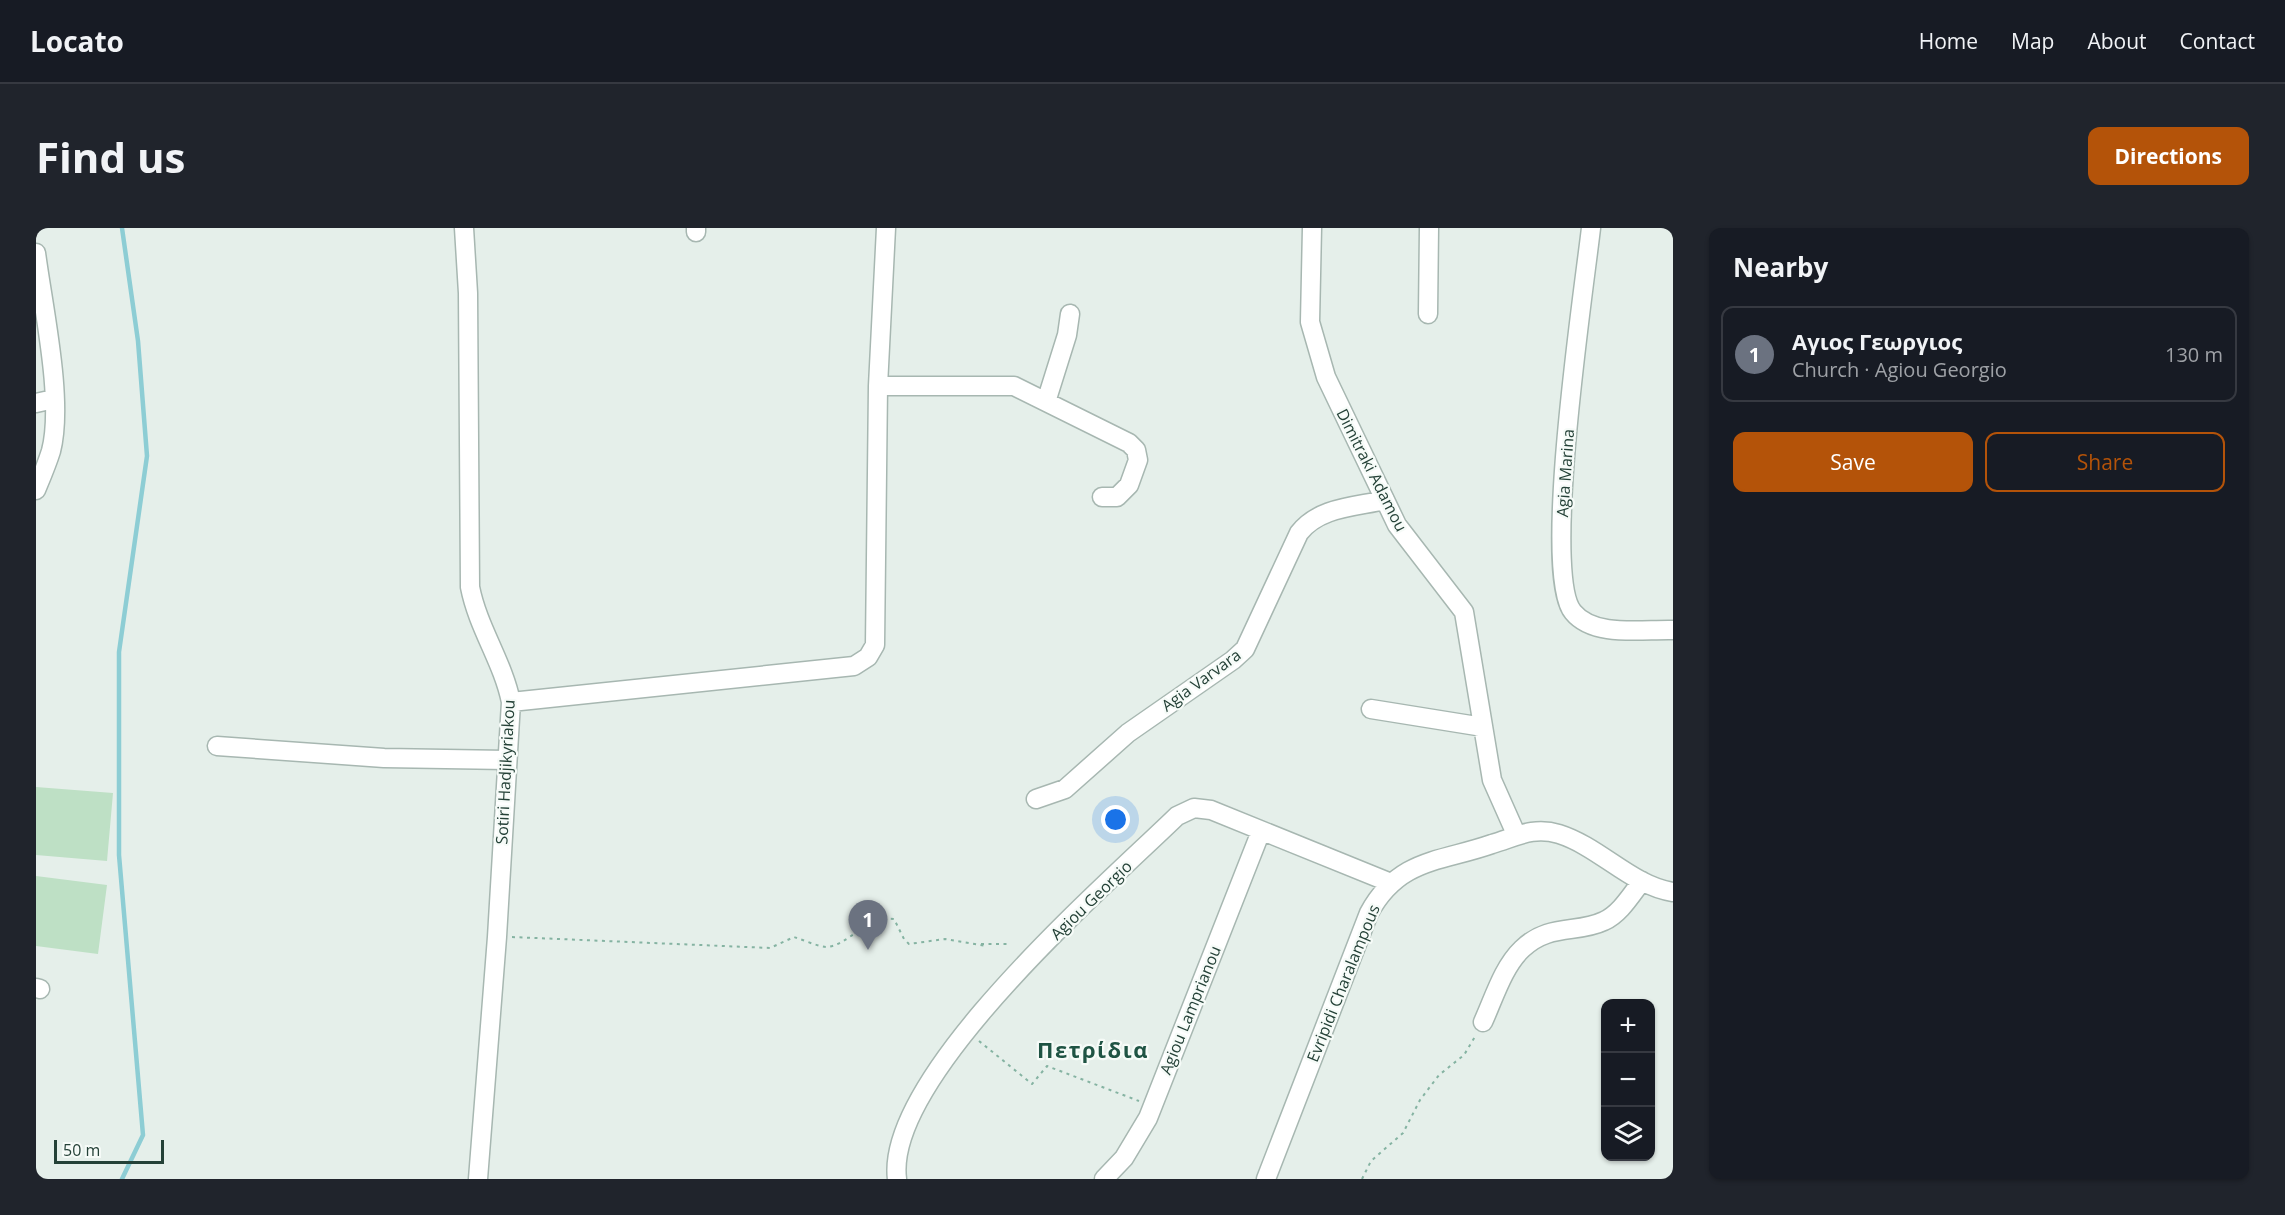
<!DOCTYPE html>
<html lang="en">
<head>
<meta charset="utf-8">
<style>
	:root { --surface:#171b24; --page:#20242c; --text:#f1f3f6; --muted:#9ea1a6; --line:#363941; --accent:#b45309 }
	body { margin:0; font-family:"Open Sans",sans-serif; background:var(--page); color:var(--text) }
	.controls { position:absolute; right:18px; bottom:18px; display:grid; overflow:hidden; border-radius:12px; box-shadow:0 2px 4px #0004 }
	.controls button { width:54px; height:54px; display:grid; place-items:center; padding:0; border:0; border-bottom:2px solid var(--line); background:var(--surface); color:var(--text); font:30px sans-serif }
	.scale { position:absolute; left:18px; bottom:15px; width:110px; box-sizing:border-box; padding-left:6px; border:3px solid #244137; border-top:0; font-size:16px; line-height:21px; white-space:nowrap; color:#244137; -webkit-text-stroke:4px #f6fbf8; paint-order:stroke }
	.you { position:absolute; left:1080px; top:592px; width:21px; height:21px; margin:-15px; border:4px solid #fff; border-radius:50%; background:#1a73e8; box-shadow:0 0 0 9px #1a73e833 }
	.badge { display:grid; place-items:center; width:39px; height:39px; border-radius:50%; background:var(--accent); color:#fff; font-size:20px; font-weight:700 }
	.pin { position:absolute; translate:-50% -50px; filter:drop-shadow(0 2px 3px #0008) }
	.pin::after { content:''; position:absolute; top:32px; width:21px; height:18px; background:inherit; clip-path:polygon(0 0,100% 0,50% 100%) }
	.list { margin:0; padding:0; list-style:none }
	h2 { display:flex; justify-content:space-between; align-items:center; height:78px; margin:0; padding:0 24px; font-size:26px }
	h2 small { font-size:20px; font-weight:400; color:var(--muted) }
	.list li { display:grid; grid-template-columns:39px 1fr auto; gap:18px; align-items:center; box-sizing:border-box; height:96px; margin:0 12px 12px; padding:0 12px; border:2px solid var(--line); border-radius:12px }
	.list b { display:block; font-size:22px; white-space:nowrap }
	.list p { margin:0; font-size:20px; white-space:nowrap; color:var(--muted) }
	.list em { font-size:20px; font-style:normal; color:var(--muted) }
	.actions { display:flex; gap:12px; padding:18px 24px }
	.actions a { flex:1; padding:14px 0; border:2px solid var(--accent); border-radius:12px; text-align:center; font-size:21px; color:var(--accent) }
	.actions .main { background:var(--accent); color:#fff }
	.icon { flex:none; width:33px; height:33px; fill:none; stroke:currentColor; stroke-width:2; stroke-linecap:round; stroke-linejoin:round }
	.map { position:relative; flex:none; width:1637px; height:951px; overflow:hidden; border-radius:12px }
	header { display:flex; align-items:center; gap:36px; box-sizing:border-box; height:84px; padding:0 30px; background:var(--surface); border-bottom:2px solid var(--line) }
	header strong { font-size:28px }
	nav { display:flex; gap:33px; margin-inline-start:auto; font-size:21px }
	.intro { display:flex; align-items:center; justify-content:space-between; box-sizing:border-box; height:144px; padding:0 36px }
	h1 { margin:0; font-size:42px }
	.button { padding:15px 27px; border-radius:12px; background:var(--accent); color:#fff; font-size:21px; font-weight:700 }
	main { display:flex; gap:36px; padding:0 36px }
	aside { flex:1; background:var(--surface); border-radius:12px; box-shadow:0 2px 4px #0004 }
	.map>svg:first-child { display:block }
</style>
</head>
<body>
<header>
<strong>Locato</strong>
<nav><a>Home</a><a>Map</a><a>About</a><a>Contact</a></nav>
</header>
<div class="intro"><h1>Find us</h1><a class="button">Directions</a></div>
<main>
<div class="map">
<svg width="1637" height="951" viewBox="0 0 1637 951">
	<rect width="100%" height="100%" fill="#e5efea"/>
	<path fill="#bee0c5" d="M0 559 77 565 71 633 0 627Z
		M0 648 71 657 62 726 0 718Z"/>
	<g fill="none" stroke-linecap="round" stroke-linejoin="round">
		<path stroke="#8dcdd4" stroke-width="4.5" d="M86 951 107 907 83 627V424L111 228 102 113 86 0"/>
		<g stroke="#a7b7b1" stroke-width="21">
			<path id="minor" d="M428 0 432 65 434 359C442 400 467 434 475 474L461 709 442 951
				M660 0V4
				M1276 0 1274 94 1290 149 1361 297 1428 384 1456 552 1480 606
				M1555 0C1548 62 1505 346 1537 384 1558 410 1607 401 1637 402
				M0 25C7 79 28 173 15 223 11 236 5 250 0 262
				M1392 86 1393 0
				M842 158H978L1093 215 1100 222 1102 232 1093 257 1081 269H1066
				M1010 174 1031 107 1034 86
				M0 175 18 171
				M475 474 818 438 832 429 839 417 842 158 850 0
				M1335 481 1447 499
				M181 518 348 530 471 532
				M1000 571 1029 561 1092 505 1197 432 1209 421 1263 305C1283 279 1319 279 1349 272
				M0 760 4 761
				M1447 794C1458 770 1467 739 1486 721 1513 695 1541 706 1568 693 1584 686 1595 667 1606 653
				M861 951C848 849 1069 658 1141 588L1158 580 1175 582 1355 655
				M1068 951 1088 930 1112 890 1225 603
				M1230 951 1333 685C1363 630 1405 634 1456 616 1480 609 1497 598 1523 606 1564 619 1596 658 1637 664"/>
		</g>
		<path stroke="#85b3a2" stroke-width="2" stroke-dasharray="3 4.5" stroke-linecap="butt" d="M476 709 734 720 758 709C768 712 780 718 790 719 810 719 832 687 858 691L868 711 873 716 909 711 950 718
			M945 716H972
			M943 813 996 856 1011 838 1103 873
			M1326 951 1335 933 1367 905 1384 872 1403 847 1428 827 1440 807"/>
		<use href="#minor" stroke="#fff" stroke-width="18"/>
	</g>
	<g text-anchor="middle" stroke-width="4.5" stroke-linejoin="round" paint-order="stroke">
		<g font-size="16" fill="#244137" stroke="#f6fbf8">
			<text transform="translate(1336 242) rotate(63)" y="6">Dimitraki Adamou</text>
			<text transform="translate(1529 245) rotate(-86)" y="6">Agia Marina</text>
			<text transform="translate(1165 452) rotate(-36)" y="6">Agia Varvara</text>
			<text transform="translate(469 544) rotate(-87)" y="6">Sotiri Hadjikyriakou</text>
			<text transform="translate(1055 672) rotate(-44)" y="6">Agiou Georgio</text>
			<text transform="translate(1307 755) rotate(-68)" y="6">Evripidi Charalampous</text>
			<text transform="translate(1154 782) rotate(-68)" y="6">Agiou Lamprianou</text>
		</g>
		<g font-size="22" font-weight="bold" letter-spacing="1.5" fill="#1f5444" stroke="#f6fbf8">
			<text x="1057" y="830">Πετρίδια</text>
		</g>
	</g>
</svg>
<div class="controls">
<button>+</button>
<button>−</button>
<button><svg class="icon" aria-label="layers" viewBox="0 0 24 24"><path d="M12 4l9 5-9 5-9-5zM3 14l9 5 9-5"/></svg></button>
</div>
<div class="scale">50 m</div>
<div class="you"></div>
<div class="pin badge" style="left:832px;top:722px;background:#6b7280">1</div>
</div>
<aside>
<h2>Nearby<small></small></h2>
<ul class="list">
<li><span class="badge" style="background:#6b7280">1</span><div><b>Αγιος Γεωργιος</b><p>Church · Agiou Georgio</p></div><em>130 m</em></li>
</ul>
<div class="actions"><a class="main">Save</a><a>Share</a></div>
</aside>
</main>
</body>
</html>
